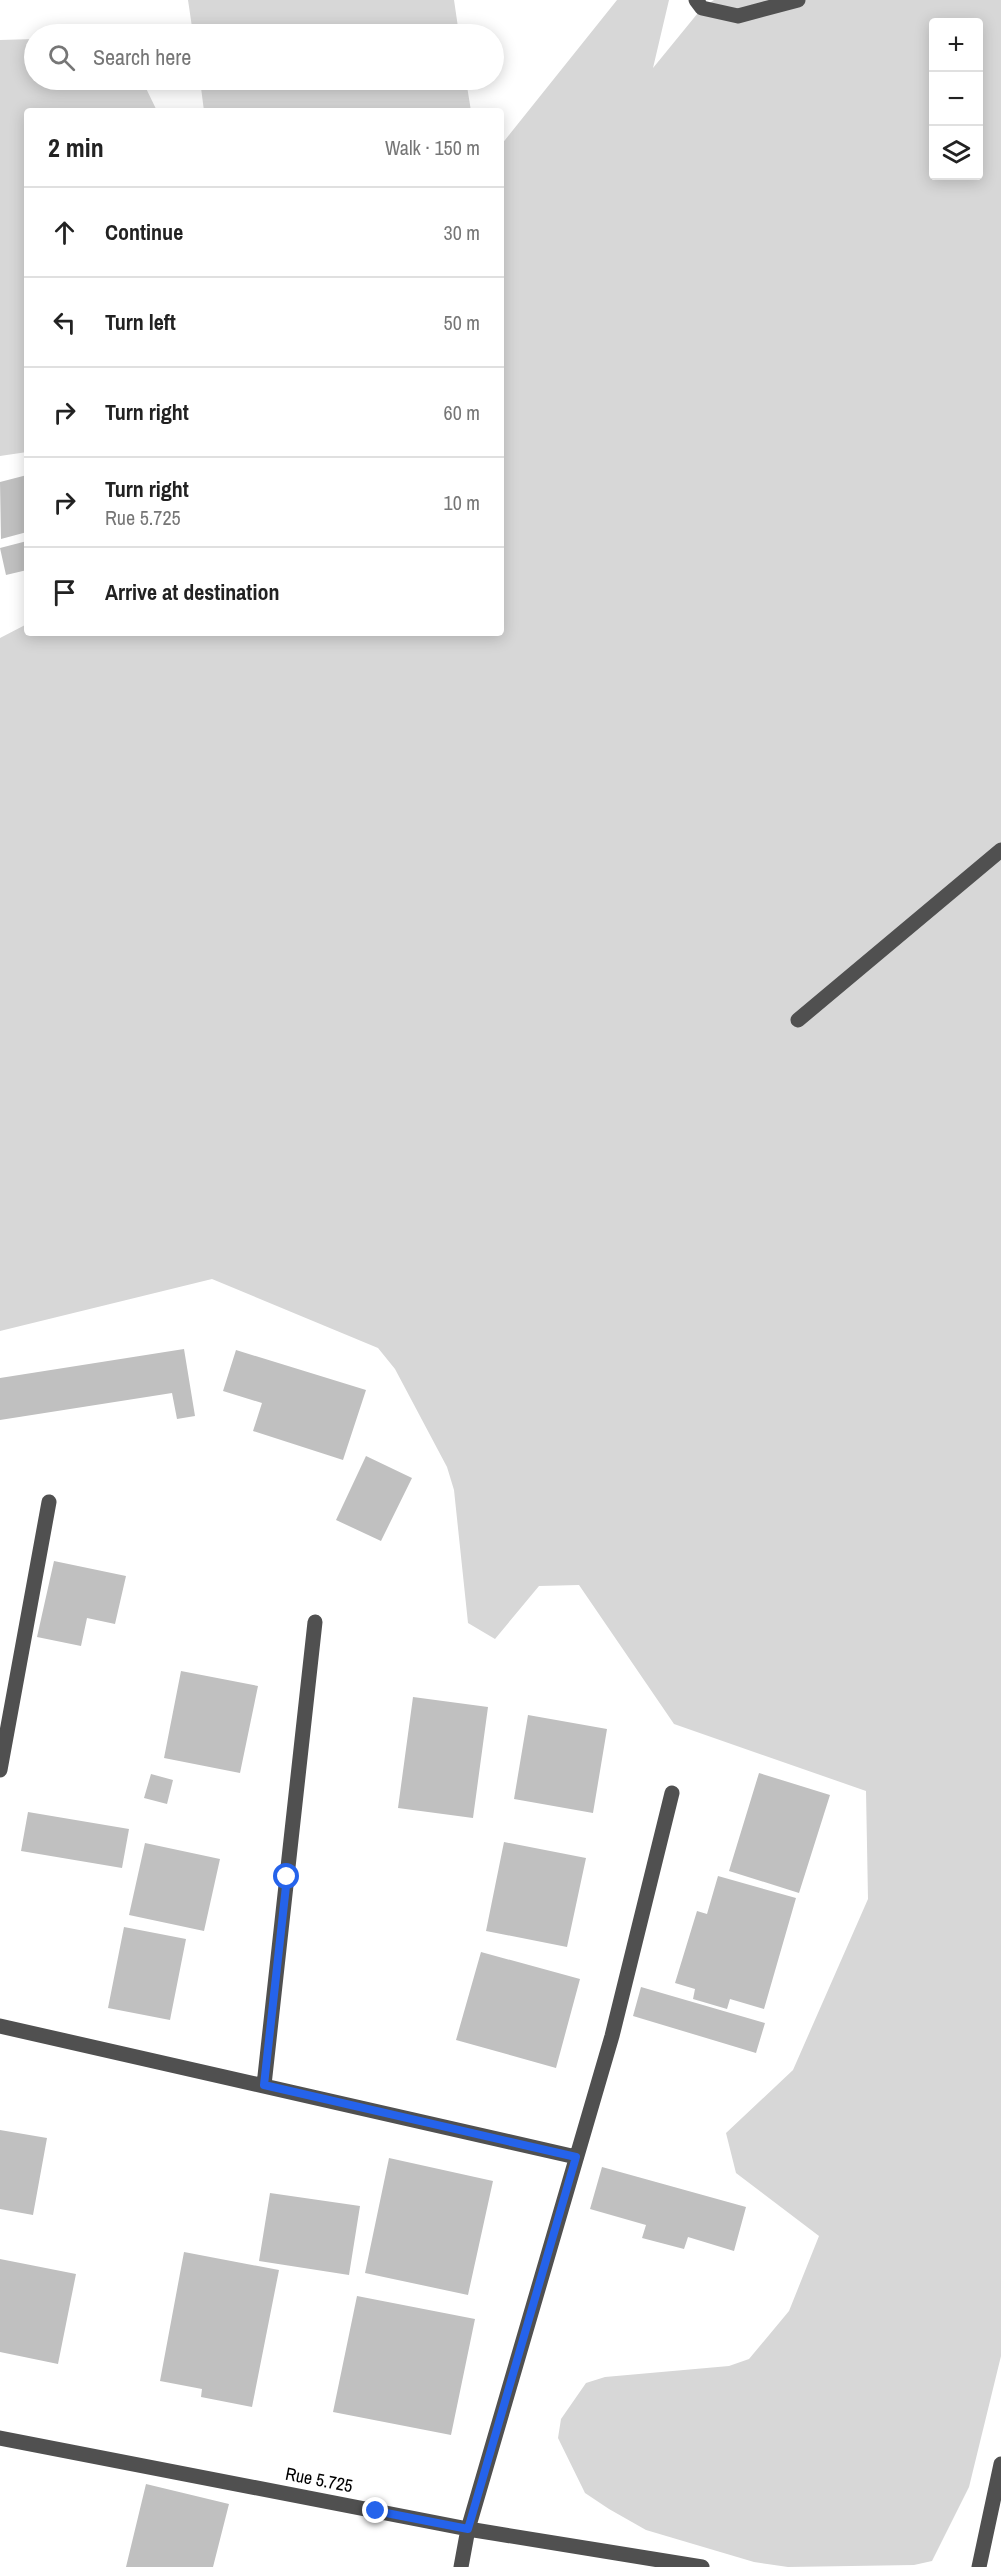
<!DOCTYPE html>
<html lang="en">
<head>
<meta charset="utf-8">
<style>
	:root { --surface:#fff; --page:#f2f2f2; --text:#222; --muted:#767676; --line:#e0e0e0 }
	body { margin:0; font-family:"Archivo Narrow",sans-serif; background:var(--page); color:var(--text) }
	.controls { position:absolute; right:18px; top:18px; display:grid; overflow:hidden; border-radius:6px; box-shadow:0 3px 15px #0003 }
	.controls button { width:54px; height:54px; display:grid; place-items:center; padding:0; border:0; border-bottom:2px solid var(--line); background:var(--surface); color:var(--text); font:30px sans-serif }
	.stop { position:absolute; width:18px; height:18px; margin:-14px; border:4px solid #2563eb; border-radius:50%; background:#fff }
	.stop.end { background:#2563eb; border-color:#fff; box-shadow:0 2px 6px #0008 }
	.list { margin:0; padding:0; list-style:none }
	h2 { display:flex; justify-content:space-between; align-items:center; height:78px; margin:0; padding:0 24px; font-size:26px }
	h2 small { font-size:20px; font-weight:400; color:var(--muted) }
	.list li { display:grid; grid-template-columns:39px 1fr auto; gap:18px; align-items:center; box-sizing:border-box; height:90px; padding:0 24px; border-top:2px solid var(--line) }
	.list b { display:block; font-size:22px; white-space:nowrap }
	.list p { margin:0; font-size:20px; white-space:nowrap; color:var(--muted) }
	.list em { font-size:20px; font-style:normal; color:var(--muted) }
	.icon { flex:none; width:33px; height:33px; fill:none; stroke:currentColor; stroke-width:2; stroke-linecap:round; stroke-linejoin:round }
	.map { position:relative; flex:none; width:1001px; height:2567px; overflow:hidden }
	.search { position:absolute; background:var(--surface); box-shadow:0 3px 15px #0003; left:24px; top:24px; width:480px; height:66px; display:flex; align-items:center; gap:15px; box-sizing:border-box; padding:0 21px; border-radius:33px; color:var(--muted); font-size:22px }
	.panel { position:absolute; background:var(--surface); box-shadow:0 3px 15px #0003; left:24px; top:108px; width:480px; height:528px; border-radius:6px }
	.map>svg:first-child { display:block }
</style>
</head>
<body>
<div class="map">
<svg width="1001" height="2567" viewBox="0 0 1001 2567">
	<rect width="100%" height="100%" fill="#fff"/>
	<path fill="#d7d7d7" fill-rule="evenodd" d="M188 0H454L459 34H193Z
		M617 0H669L653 68 702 8 714 0H1001V2356L969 2487 932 2561 914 2565 788 2567 754 2562 646 2530 609 2509 585 2493 558 2438 561 2419 586 2383 605 2377 729 2366 749 2359 789 2311 819 2236 736 2173 726 2133 793 2070 868 1899 866 1791 674 1724 579 1585 539 1586 495 1639 468 1623 454 1490 447 1467 395 1369 378 1348 212 1279 0 1331V638L27 624V633H501V145ZM934 22H978V176H934Z
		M34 39V80H142L157 111H27V452L0 456V40Z
		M200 80H466L471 111H204Z"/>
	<path fill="#c0c0c0" d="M27 475V532L1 539 0 482Z
		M27 541V570L6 575 0 548Z
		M184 1349 195 1416 177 1419 172 1393 0 1420V1378Z
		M236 1350 366 1390 343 1460 253 1431 262 1403 223 1391Z
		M366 1456 412 1478 381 1541 336 1520Z
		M54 1561 126 1576 115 1624 87 1618 81 1646 37 1637Z
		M181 1671 258 1686 240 1773 164 1758Z
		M413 1697 488 1707 473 1818 398 1808Z
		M528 1715 607 1729 593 1813 514 1799Z
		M759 1773 830 1795 799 1893 729 1871Z
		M151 1774 173 1780 167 1804 144 1798Z
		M28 1812 129 1829 122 1868 21 1851Z
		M504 1842 586 1858 567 1947 486 1931Z
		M145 1843 220 1859 204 1931 129 1915Z
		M718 1876 796 1898 764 2009 730 1999 727 2009 693 1999 695 1989 675 1983 697 1911 707 1914Z
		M124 1927 186 1939 170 2020 108 2008Z
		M481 1952 580 1979 556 2068 456 2040Z
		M641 1987 765 2023 756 2053 633 2016Z
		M0 2130 47 2138 33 2215 0 2209Z
		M389 2158 493 2181 468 2295 365 2273Z
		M602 2167 746 2207 734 2251 688 2237 684 2249 642 2238 646 2225 590 2209Z
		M270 2193 360 2206 349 2275 259 2261Z
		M184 2252 279 2270 252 2407 201 2397 202 2389 160 2381Z
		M0 2259 76 2274 58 2364 0 2352Z
		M357 2296 475 2319 451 2435 333 2412Z
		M146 2484 229 2504 213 2567H126Z"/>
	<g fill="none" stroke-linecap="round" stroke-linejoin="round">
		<path stroke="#505050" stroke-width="15" d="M696 0 702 8 738 16 798 0
			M798 1020 1001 850
			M0 1770 49 1502
			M0 2026 576 2157
			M264 2085 315 1622
			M0 2438 468 2529 702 2567
			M461 2567 468 2529 612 2036 672 1793
			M979 2567 1001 2464"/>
	</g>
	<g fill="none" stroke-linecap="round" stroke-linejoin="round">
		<path stroke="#2563eb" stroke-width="8" d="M287 1877 264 2085 576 2157 468 2529 376 2511"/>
	</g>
	<g text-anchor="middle" stroke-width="6" stroke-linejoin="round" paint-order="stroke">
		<g font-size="18" fill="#000" stroke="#fff">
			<text transform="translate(319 2480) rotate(11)" y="6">Rue 5.725</text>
		</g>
	</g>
</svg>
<div class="controls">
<button>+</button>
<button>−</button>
<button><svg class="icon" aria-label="layers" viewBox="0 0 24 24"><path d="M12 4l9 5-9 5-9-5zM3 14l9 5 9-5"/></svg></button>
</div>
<div class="stop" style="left:287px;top:1877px"></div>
<div class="stop end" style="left:376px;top:2511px"></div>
<div class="search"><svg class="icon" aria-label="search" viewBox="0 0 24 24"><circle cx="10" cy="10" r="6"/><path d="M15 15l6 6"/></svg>Search here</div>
<section class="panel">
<h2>2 min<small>Walk · 150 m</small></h2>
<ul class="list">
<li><svg class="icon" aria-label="ahead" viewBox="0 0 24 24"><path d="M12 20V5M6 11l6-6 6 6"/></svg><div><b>Continue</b></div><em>30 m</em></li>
<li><svg class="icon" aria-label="left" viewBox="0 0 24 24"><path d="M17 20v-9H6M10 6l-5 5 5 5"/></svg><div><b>Turn left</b></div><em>50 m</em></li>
<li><svg class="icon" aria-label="right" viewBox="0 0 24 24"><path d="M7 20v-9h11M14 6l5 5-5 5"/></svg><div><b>Turn right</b></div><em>60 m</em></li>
<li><svg class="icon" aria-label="right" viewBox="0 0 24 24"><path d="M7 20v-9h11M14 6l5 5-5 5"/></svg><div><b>Turn right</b><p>Rue 5.725</p></div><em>10 m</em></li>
<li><svg class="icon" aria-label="arrive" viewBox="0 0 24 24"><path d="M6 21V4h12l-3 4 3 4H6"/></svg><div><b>Arrive at destination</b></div></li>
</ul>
</section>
</div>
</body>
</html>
